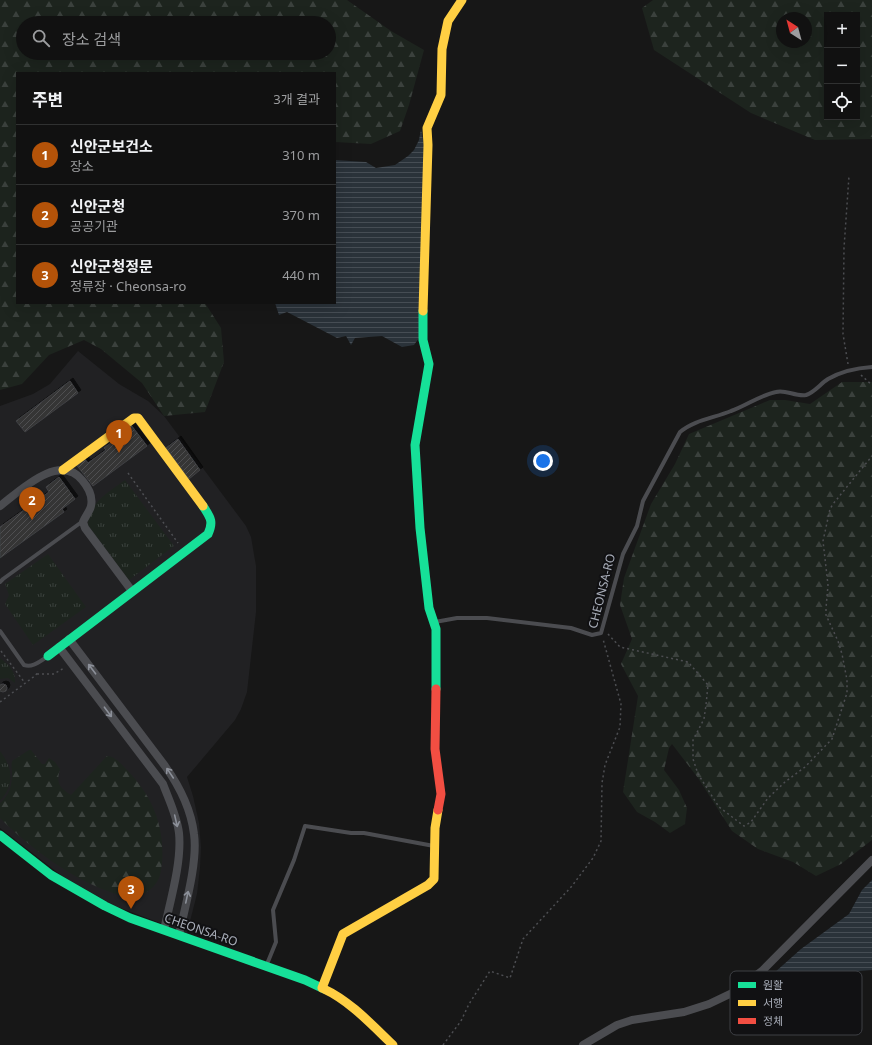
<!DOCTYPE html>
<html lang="ko">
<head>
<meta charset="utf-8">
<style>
	:root { --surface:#111; --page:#1a1a1a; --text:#f1f3f6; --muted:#9c9d9f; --line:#303131; --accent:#b45309 }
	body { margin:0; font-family:"Noto Sans","Noto Sans KR",sans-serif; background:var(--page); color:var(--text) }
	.controls { position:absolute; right:12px; top:12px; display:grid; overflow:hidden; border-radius:0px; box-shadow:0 4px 16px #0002 }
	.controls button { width:36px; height:36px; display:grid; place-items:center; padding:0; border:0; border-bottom:1px solid var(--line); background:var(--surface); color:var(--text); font:20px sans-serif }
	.compass { position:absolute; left:776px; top:12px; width:36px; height:36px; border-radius:50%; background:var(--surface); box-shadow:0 4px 16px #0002; rotate:324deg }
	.you { position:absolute; left:543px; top:461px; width:14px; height:14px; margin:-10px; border:3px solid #fff; border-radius:50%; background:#1a73e8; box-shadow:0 0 0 6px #1a73e833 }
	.badge { display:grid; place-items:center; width:26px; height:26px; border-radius:50%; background:var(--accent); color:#fff; font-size:13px; font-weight:700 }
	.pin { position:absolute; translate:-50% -33px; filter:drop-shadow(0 1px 2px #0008) }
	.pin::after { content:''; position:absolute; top:21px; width:14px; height:12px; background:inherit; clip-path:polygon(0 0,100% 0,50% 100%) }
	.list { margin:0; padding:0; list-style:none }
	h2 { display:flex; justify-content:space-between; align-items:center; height:52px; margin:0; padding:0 16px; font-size:17px }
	h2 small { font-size:13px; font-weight:400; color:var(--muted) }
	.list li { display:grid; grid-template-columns:26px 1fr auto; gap:12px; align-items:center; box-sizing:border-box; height:60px; padding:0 16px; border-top:1px solid var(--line) }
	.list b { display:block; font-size:15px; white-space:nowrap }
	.list p { margin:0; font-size:13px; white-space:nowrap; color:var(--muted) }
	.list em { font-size:13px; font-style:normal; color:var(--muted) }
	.icon { flex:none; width:22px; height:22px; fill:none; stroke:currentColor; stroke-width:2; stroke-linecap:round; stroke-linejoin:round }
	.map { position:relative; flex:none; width:872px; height:1045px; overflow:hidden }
	.search { position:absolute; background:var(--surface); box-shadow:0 4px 16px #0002; left:16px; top:16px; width:320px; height:44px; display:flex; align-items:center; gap:10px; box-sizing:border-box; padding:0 14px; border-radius:22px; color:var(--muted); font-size:15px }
	.panel { position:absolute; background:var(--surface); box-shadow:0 4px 16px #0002; left:16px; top:72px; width:320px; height:232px; border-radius:0px }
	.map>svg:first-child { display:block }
</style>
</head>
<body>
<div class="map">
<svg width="872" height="1045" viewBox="0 0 872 1045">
	<defs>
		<pattern id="grass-tufts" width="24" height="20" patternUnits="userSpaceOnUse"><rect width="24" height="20" fill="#1d241e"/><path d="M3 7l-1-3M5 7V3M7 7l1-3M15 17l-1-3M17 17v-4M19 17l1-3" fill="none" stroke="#3b413d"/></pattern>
		<pattern id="forest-firs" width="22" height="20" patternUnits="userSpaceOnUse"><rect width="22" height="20" fill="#1d241e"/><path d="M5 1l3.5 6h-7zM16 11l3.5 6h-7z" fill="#3b413d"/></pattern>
		<pattern id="water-rules" width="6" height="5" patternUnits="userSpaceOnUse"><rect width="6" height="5" fill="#2a3239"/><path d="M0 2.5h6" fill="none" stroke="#464d54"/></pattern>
		<pattern id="building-hatch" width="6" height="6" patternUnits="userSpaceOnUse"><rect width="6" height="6" fill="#353536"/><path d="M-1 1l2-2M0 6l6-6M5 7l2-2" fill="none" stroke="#4f5051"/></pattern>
		<filter id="shadow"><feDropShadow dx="3" dy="-3" stdDeviation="0" flood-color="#0009"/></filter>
	</defs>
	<rect width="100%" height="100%" fill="#171717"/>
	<path fill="#212123" d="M78 351 119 384 148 401 164 416 246 526 251 537 256 566V612L247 692 241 709 235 720 187 777 193 796 199 823 201 847 200 868 197 894 187 933 115 906 62 876 0 828V406L33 394 50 384Z"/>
	<path fill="url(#grass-tufts)" d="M125 480 174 546 129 580 88 525C88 503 109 492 125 480Z
		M48 554 86 607 33 645 5 604 9 595 5 584Z
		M0 658C8 664 16 671 15 683L8 678 0 679Z
		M0 751C13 768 15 784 0 801Z"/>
	<path fill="url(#forest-firs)" fill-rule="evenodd" d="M0 0H347L391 31 424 50 409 105 400 131 371 144 335 142V73H17V303H205L221 328 224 362 205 412 164 416 142 383 101 349 84 340 49 355 22 384 0 390ZM23 23H329V53H23Z
		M653 0H872V139L815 140 751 113 654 50 642 8ZM827 15H857V117H827ZM782 18H806V42H782Z
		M842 382H872V840L841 864 816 876 793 862 758 849 732 831 698 778 672 744 669 748 664 770 679 790 687 808 685 824 670 833 655 822 637 812 623 792 638 696 621 664 632 639 620 605 624 578 651 504 675 464 689 434 770 400H785L810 404Z
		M29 750H31L42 764H45L49 758 55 762 60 769C56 784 59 787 71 795L107 756C115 756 121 764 126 769 152 795 165 826 162 863 161 868 161 875 158 880 153 890 141 897 131 897 125 897 119 895 113 893 73 880 30 848 0 818V803C9 796 12 785 12 774 12 769 11 766 12 761Z"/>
	<path fill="url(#water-rules)" d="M421 129 424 145 419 338 414 345 402 347 382 336 355 338 351 345 346 336 337 338 287 312 279 315 275 303H335V160L366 162 376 168 395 165 408 156 414 150 419 140Z
		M872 880V970L807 975 769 989H756L801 949 849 914 862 890Z"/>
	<path fill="url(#building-hatch)" stroke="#3f4043" filter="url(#shadow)" d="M70 381 78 393 25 432 16 421Z
		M131 425 147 446 93 486 75 463 83 457 88 463 106 450 104 448 112 442 111 440Z
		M178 439 200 470 189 479 166 448Z
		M59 477 75 499 62 509 64 512 0 558V527L49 492 46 487Z
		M-1 688a4 4 0 1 1 8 0a4 4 0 1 1-8 0Z"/>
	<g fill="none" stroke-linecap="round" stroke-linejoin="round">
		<path stroke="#4d4e52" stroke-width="1.5" stroke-dasharray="2 3" stroke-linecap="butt" d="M848 364 843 334 844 248 849 176
			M861 375 872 385
			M128 473 178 543
			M608 634 620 647 688 662 708 685 706 705 704 719 693 740V759L698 774 719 807 744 826 751 822 768 798 785 782 805 767 832 739 847 693V680L842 654 838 641 826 615V608L828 585 823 541 830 509 833 504 872 456
			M1 651 25 683
			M37 674H54L64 668
			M0 702 36 675 37 673
			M443 1045 461 1021 469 1004 490 971 510 978 523 939 572 886 593 858 601 841 602 783 605 765 620 727 621 704 603 639"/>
		<path stroke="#4b4c50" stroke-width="4" d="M0 582 3 579 83 521
			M435 622 457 618H487L571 628 592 635 601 633 623 554 637 526 643 501 680 432C694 420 714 418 731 411 746 406 760 395 776 392 785 389 796 397 806 395 815 392 820 384 828 379 842 371 856 368 872 367
			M0 631 24 665C33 668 40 661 47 657
			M267 964 276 942 273 910 294 860 305 826 351 833H364L434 846"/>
		<path stroke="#4b4c50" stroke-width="8" d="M0 506C20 491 59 452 82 480 88 487 93 497 91 506 90 511 85 517 83 522L85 528 132 591
			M69 639 165 766C180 787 191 809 194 834 198 862 185 907 179 935
			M59 647 163 784C169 800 177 816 179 833 182 862 170 902 164 930
			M583 1045 617 1025 632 1020 684 1012 709 1004 732 993 762 971 872 860"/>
		<path stroke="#16e098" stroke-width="9" d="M423 311V340L429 364 415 445 420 528 429 608 436 629V689
			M48 656 208 534C214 521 210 517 203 506
			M0 835 51 875 105 906 130 918 305 980 324 989"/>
		<path stroke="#ffcf43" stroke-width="9" d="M423 311 428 145 427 128 441 95 442 49 448 21 462 0
			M63 470 134 418H138L203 506
			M322 988 343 934 428 885 434 879 435 828 438 810
			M324 989C350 1001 372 1025 393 1045"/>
		<path stroke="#f24e42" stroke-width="9" d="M436 689 435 749 441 794 438 810"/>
	</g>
	<defs><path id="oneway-shaft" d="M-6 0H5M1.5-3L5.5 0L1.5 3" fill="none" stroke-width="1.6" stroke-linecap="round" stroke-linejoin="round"/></defs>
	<g stroke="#8c9099">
		<use href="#oneway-shaft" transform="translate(92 669) rotate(-127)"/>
		<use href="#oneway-shaft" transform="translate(108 712) rotate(53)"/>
		<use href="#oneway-shaft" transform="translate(170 773) rotate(-124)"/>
		<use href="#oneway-shaft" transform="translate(176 821) rotate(77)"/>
		<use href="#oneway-shaft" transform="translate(187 897) rotate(-78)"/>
	</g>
	<g text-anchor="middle" stroke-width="4" stroke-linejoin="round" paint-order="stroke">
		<g font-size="12" fill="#a8adb8" stroke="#111113">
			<text transform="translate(602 591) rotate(-76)" y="4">CHEONSA-RO</text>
			<text transform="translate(201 930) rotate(19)" y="4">CHEONSA-RO</text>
		</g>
	</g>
	<rect x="730" y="971" width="132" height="64" rx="6" fill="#111113" stroke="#3e4045" stroke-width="1"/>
	<rect x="738" y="982" width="18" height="6" fill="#16e098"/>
	<rect x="738" y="1000" width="18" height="6" fill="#ffcf43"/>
	<rect x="738" y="1018" width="18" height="6" fill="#f24e42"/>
	<g font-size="11" fill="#a8adb8">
		<text x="763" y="989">원활</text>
		<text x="763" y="1007">서행</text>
		<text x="763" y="1025">정체</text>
	</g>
</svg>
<div class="controls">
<button>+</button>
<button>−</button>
<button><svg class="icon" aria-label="locate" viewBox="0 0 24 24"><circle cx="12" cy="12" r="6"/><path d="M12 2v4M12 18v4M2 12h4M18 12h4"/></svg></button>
</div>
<svg class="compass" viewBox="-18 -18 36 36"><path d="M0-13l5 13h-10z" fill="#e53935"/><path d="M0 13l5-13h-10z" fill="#9c9d9f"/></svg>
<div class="you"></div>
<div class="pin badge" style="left:119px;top:453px">1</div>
<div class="pin badge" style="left:32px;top:520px">2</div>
<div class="pin badge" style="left:131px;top:909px">3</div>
<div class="search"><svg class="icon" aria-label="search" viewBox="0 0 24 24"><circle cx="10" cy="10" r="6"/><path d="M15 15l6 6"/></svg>장소 검색</div>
<section class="panel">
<h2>주변<small>3개 결과</small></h2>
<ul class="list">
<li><span class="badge">1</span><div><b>신안군보건소</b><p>장소</p></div><em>310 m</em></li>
<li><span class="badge">2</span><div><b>신안군청</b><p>공공기관</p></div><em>370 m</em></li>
<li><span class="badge">3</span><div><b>신안군청정문</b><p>정류장 · Cheonsa-ro</p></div><em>440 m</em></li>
</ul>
</section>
</div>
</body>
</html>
